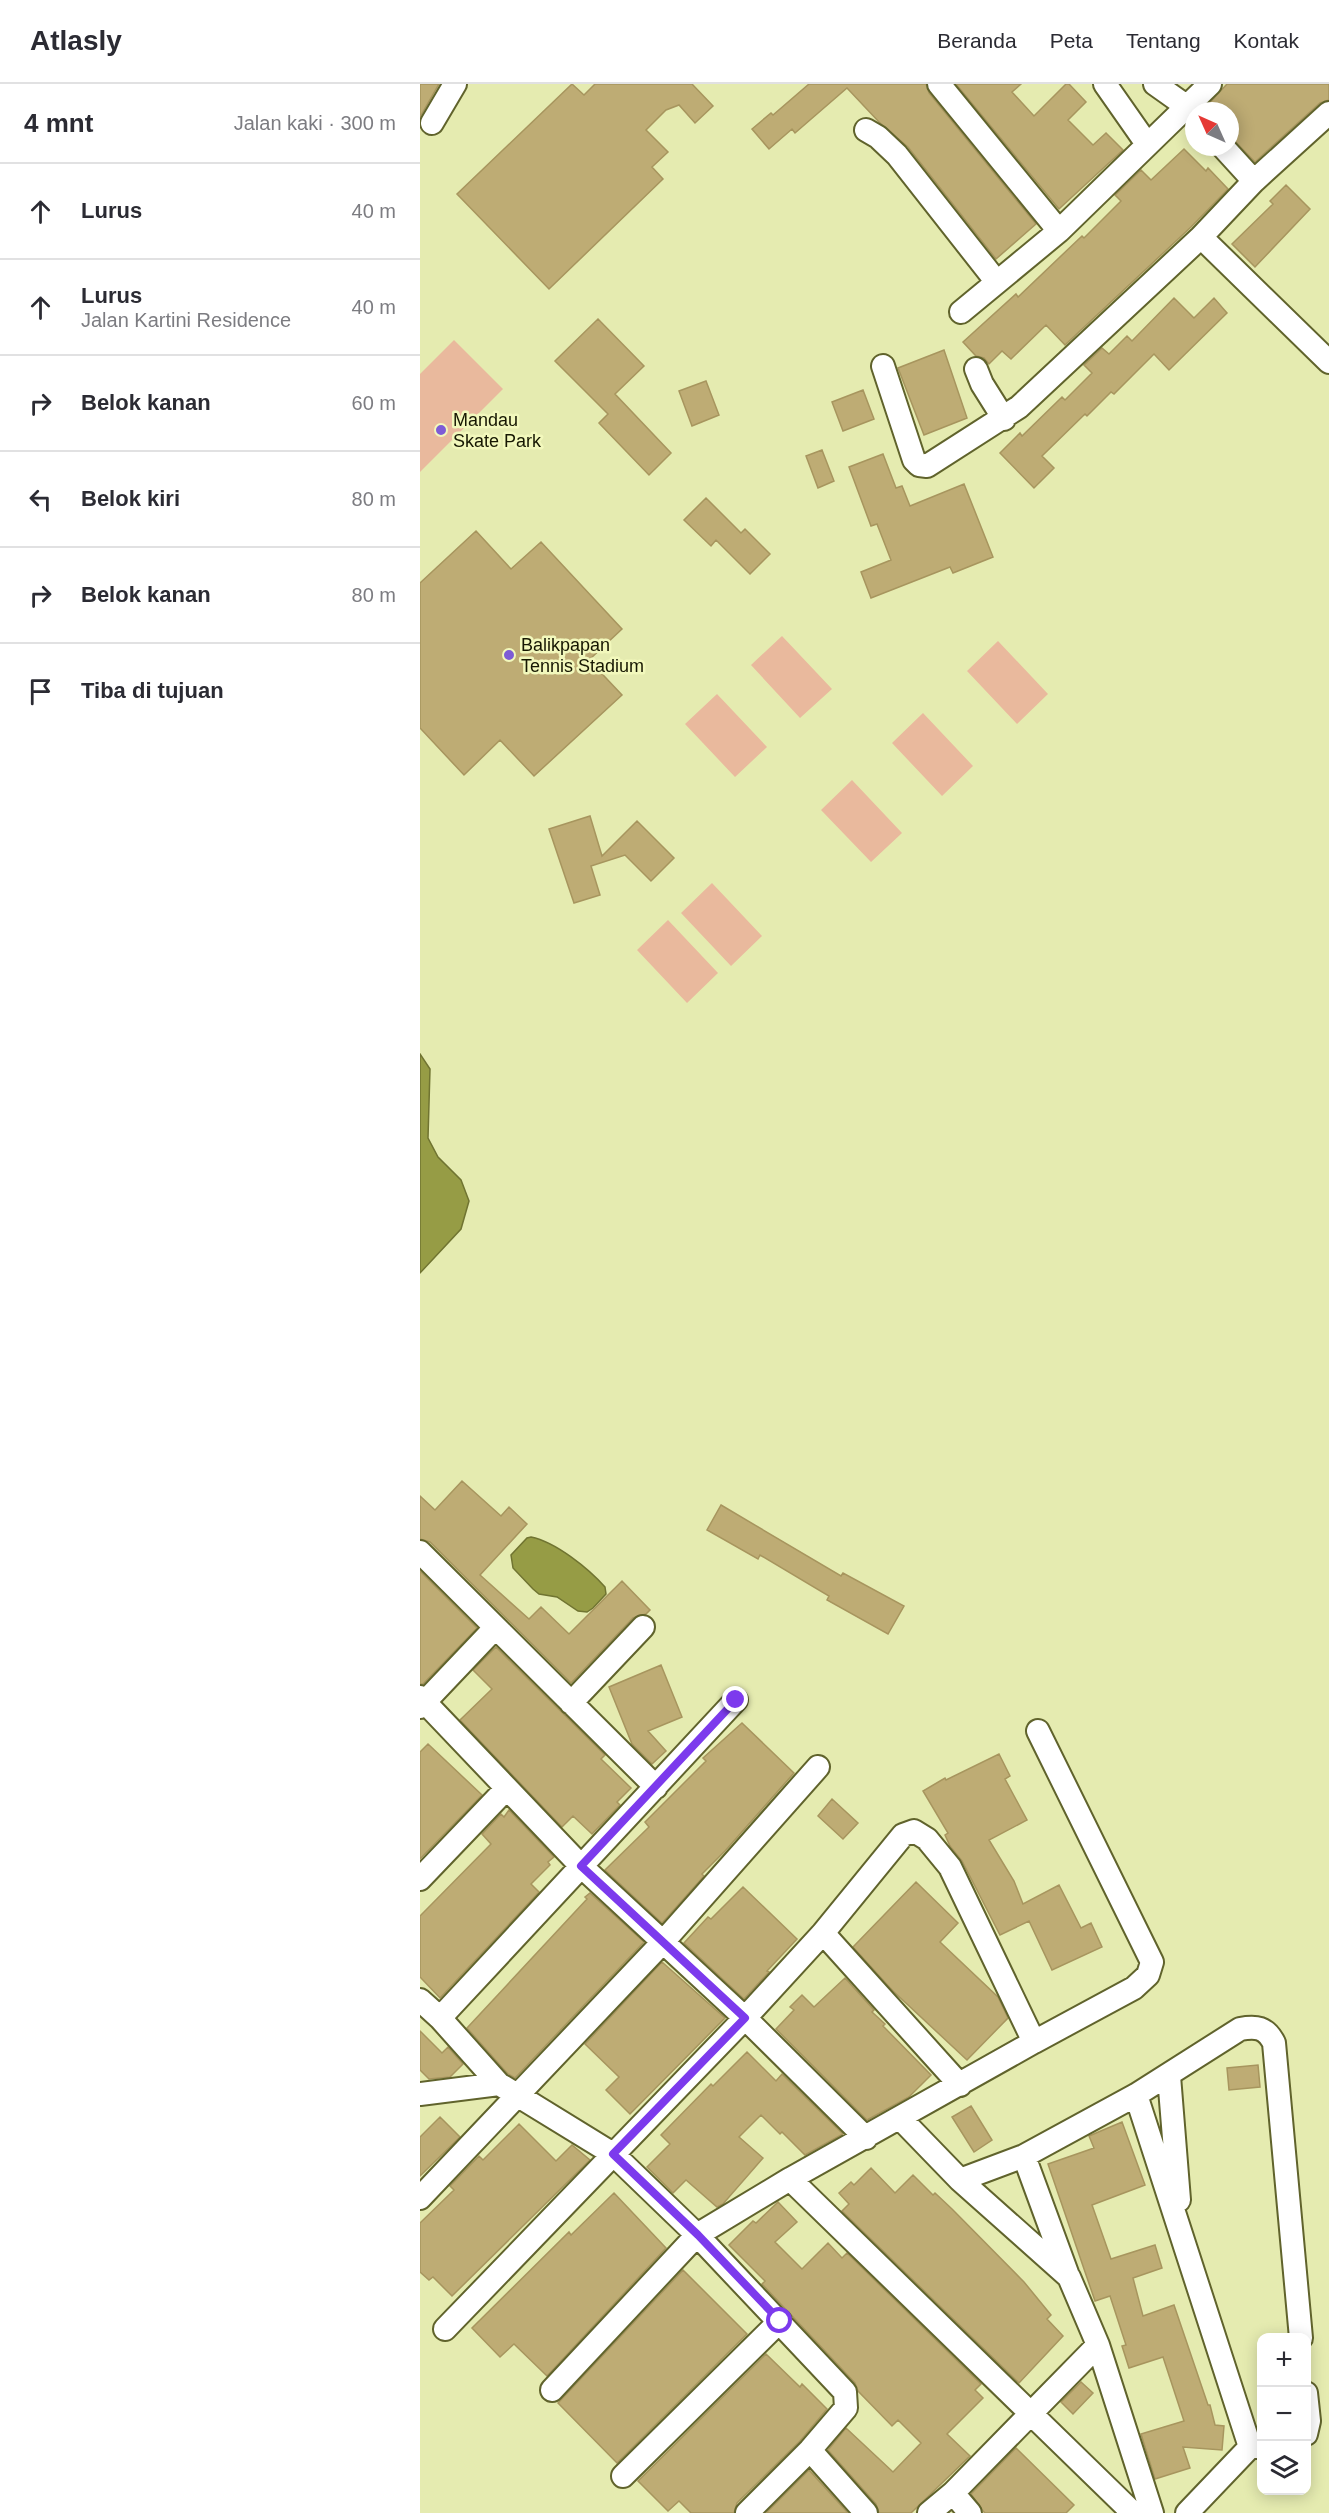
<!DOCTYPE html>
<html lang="id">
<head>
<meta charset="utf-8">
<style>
	:root { --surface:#fff; --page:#f7f7f7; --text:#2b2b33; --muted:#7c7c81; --line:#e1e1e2 }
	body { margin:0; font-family:Arial,sans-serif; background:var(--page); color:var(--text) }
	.controls { position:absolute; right:18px; bottom:18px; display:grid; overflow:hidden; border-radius:12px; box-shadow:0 3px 15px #0003 }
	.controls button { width:54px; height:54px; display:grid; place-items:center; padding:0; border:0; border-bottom:2px solid var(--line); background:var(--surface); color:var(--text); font:30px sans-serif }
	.compass { position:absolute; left:765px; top:18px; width:54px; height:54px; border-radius:50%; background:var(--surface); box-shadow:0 3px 15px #0003; rotate:315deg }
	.stop { position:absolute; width:18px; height:18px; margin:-14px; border:4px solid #7c3aed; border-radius:50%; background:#fff }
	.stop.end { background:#7c3aed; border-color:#fff; box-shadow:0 2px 6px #0008 }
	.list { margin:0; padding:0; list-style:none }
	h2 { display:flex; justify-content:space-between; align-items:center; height:78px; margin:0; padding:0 24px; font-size:26px }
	h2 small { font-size:20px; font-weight:400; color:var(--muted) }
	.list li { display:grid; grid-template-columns:39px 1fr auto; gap:18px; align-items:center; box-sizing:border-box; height:96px; padding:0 24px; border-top:2px solid var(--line) }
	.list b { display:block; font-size:22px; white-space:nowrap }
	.list p { margin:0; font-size:20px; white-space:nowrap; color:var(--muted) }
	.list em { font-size:20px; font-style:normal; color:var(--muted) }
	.icon { flex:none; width:33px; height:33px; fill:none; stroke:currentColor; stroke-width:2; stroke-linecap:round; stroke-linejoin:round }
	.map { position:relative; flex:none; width:909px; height:2429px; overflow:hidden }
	header { display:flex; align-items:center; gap:36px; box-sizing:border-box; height:84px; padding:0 30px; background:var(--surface); border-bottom:2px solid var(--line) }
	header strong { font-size:28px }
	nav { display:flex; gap:33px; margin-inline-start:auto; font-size:21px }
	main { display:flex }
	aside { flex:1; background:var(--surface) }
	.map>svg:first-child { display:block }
</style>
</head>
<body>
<header>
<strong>Atlasly</strong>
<nav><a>Beranda</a><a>Peta</a><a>Tentang</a><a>Kontak</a></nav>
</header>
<main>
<aside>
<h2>4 mnt<small>Jalan kaki · 300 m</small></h2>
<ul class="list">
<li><svg class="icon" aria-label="ahead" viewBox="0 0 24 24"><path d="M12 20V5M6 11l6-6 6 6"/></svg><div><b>Lurus</b></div><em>40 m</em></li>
<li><svg class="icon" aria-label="ahead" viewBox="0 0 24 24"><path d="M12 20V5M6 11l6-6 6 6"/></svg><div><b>Lurus</b><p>Jalan Kartini Residence</p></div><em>40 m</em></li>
<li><svg class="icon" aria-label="right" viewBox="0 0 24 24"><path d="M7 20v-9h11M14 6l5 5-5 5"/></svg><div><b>Belok kanan</b></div><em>60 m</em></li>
<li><svg class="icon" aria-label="left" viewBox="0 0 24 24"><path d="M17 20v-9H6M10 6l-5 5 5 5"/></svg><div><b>Belok kiri</b></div><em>80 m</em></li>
<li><svg class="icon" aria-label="right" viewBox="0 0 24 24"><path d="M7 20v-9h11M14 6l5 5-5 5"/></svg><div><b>Belok kanan</b></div><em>80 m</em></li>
<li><svg class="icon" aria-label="arrive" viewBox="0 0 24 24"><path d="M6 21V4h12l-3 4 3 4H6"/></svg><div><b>Tiba di tujuan</b></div></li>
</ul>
</aside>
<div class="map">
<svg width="909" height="2429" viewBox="0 0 909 2429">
	<rect width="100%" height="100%" fill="#e5ebb0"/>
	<path fill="#e9b99d" d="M34 256 83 305 0 388V290Z
		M362 552 412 605 380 634 331 581Z
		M578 557 628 610 597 640 547 587Z
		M297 610 347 663 315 693 265 640Z
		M503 629 553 682 522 712 472 659Z
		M432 696 482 749 451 778 401 726Z
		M292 799 342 852 311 882 261 829Z
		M248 836 298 889 267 919 217 866Z"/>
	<path fill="#969c45" stroke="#707431" stroke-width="1.5" d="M0 970 10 985 8 1054 18 1073 41 1096 49 1117 41 1145 0 1189Z
		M111 1453C136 1458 169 1485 185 1503L186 1510 173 1524 167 1528 158 1527 137 1513 119 1510 113 1505 93 1484 91 1471 107 1454Z"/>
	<path fill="#beac74" stroke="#a7955e" stroke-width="1.5" d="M0 0H19L0 33Z
		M152 0 164 11 175 0H272L293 22 275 39 259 21 246 26 226 46 248 68 232 83 243 95 129 205 37 110Z
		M389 0H506L509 9 616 140 576 175 488 63 459 38 427 4 375 49 372 45 349 65 332 45 351 29 353 31Z
		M536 0H601L592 8 614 32 646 0H649L666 18 648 36 673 61 686 49 703 66 639 125Z
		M807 0H909V16L900 19 835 78 810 52V27H787L785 24Z
		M764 65 786 87 788 84 808 105 771 143 645 261 626 241 591 275 582 267 569 280 564 274 556 272 543 258 596 210 598 213 662 152 664 154 701 117 695 111 721 86 731 96Z
		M866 101 890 125 835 183 812 160 853 120 850 117Z
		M754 214 774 234 794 214 807 229 749 286 734 270 694 310 691 308 667 332 665 330 622 372 634 384 614 404 580 369 600 349 602 352 642 313 645 316 672 289 664 281 682 264 689 270 707 252 712 257Z
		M178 235 224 282 195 310 251 369 229 391 179 339 188 330 135 277Z
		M524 266 547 334 504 351 478 284Z
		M286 297 299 331 272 342 259 307Z
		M443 306 454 335 423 347 412 318Z
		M402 366 414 397 398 404 386 372Z
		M463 370 476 404 482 402 490 422 544 400 573 473 533 489 530 483 451 514 441 488 471 476 457 440 451 442 429 383Z
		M286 414 321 449 325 445 350 470 330 490 296 456 291 462 264 436Z
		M56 447 91 485 121 458 202 545 169 576 202 611 114 692 80 656 44 691 0 644V499Z
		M170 732 182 772 217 737 254 774 231 797 205 771 171 782 180 811 154 819 129 745Z
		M42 1397 81 1432 89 1423 107 1440 60 1491 109 1535 121 1523 149 1550 202 1497 230 1526 226 1530 213 1534 151 1599 10 1458 0 1455V1412L15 1426Z
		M301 1421 421 1492 423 1489 484 1522 468 1550 407 1516 409 1512 340 1471 338 1475 287 1446Z
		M0 1487 57 1544 3 1600H0Z
		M76 1563 185 1671 181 1675 211 1704 197 1718 200 1721 172 1750 153 1732 142 1743 40 1636 72 1605 53 1586Z
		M241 1581 262 1633 228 1647 246 1667 232 1680 212 1660 189 1603Z
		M322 1639 374 1689 305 1767 282 1790 284 1792 242 1839 185 1786 229 1743 225 1738 286 1677 283 1674Z
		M8 1660 62 1711 0 1775V1668Z
		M579 1670 590 1692 585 1695 607 1736 569 1756 594 1797 603 1820 639 1801 661 1844 671 1839 682 1863 632 1886 609 1837 580 1851 542 1777 530 1762 525 1751 528 1749 503 1707 525 1694 526 1696Z
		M412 1715 438 1739 423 1755 398 1732Z
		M89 1726 134 1773 128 1778 130 1781 111 1800 119 1808 20 1914 0 1893V1832L71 1760 62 1750 81 1730 84 1733Z
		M496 1798 538 1839 520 1858 578 1913 588 1934 547 1976 473 1907 433 1863Z
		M323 1803 377 1855 347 1887 349 1888 324 1915 264 1859 288 1833 291 1835Z
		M170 1809 224 1858 95 1994 88 1990 47 1944 167 1815 165 1813Z
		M242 1878 305 1934 210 2030 186 2006 199 1993 165 1960Z
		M425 1894 454 1926 452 1928 465 1940 463 1942 511 1991 489 2013 447 2036 356 1945 374 1926 370 1923 382 1911 394 1923Z
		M0 1947 22 1969 28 1963 43 1980 30 1993 9 1995 0 1986Z
		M327 1968 356 1997 362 1990 423 2050 385 2071 362 2048 360 2050 341 2031 319 2053 343 2074 303 2120 297 2123 266 2096 253 2109 227 2083 250 2060 241 2051 291 2000 293 2002Z
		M838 1981 840 2003 809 2006 807 1984Z
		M551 2022 572 2056 554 2068 532 2033Z
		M20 2033 40 2053 0 2092V2053Z
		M702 2038 725 2101 672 2121 691 2175 735 2161 742 2184 713 2194 723 2232 754 2221 788 2321H790L795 2341 804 2342 802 2366 763 2363 770 2384 735 2395 721 2350 764 2337 743 2273 709 2284 702 2262 706 2261 690 2212 675 2217 628 2080 674 2064 669 2052Z
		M99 2040 136 2077 152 2061 170 2076 32 2212 13 2193 9 2196 0 2188V2139L34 2106 30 2102 59 2072 63 2076Z
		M451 2084 475 2109 493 2091 513 2111 515 2109 532 2125 604 2198 631 2231 627 2235 643 2252 599 2299 422 2127 429 2120 419 2109 431 2098 434 2101Z
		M194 2109 246 2164 127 2292 94 2260 80 2273 52 2244 149 2148 151 2151Z
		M358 2118 377 2138 355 2158 382 2185 408 2159 422 2174 427 2169 561 2300 555 2306 563 2314 527 2350 550 2372 491 2429H459L456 2420 408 2366 426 2344 473 2388 501 2359 478 2336 472 2342 438 2307 435 2299 342 2200 345 2197 309 2161 333 2137 336 2139Z
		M263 2186 327 2250 197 2379 138 2319Z
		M346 2270 380 2303 382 2300 407 2325 380 2357 317 2419 314 2429H271L259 2417 248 2427 218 2397Z
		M661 2298 673 2309 653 2330 641 2318Z
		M596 2364 654 2421 646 2429H565L563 2427 551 2410Z
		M389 2386 428 2429H346Z"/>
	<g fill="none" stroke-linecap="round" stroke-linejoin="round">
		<g stroke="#60632c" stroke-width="26">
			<path id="minor" d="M519 0 639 147
				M685 0 727 60
				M735 0 766 22 774 31
				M12 39 35 0
				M446 46 458 53 477 71 576 197
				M803 63 834 97
				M781 153 909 278
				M541 228 639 147 790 0
				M463 282 494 376 499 381 507 382 599 323 781 153 834 97 909 29
				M556 285 562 300 584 335
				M0 1468 236 1703
				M0 1613 161 1782 325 1934 446 2054
				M151 1619 223 1543
				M0 1623 75 1544
				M0 1795 86 1705
				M403 1849 540 2001
				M0 1916 20 1934 79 2000 193 2070 277 2151 425 2308 426 2324 390 2366 327 2429
				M20 1934 316 1616
				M614 1958 714 1904 728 1891 732 1878 618 1647
				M749 1992 759 2116
				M0 2010 79 2000
				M716 2011 830 2363
				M480 2034 540 2096 649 2193 678 2261 533 2409 509 2429
				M604 2072 647 2189
				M370 2095 713 2429
				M540 2096 604 2072 716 2011 820 1945C836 1942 846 1943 854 1959L881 2254
				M0 2114 243 1858 398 1683
				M25 2245 325 1934 403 1849 483 1751 494 1747 507 1755 530 1783 614 1958 370 2095 277 2151 132 2306
				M678 2261 732 2429
				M886 2309 889 2337 886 2350
				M390 2366 446 2429
				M203 2392 360 2237
				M533 2409 550 2429
				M767 2429 830 2363H842"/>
		</g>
		<use href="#minor" stroke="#fff" stroke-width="22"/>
	</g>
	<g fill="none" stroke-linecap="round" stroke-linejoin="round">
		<path stroke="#7c3aed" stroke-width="8" d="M316 1616 161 1782 325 1934 193 2070 278 2151 360 2237"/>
	</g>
	<g fill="#7e5cd6" stroke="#f2f8bc" stroke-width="2">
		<circle cx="21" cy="346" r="6"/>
		<circle cx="89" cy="571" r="6"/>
	</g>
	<g text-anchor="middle" stroke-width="5" stroke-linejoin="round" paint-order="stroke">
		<g font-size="18" fill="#161702" stroke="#f2f8bc" text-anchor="start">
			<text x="33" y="342">Mandau<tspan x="33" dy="21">Skate Park</tspan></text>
			<text x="101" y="567">Balikpapan<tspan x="101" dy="21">Tennis Stadium</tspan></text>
		</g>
	</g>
</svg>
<div class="controls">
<button>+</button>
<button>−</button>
<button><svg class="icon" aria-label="layers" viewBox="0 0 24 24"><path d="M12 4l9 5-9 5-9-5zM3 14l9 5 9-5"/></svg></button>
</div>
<svg class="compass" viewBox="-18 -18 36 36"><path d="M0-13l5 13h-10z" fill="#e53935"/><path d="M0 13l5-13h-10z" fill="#7c7c81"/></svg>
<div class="stop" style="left:360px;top:2237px"></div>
<div class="stop end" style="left:316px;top:1616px"></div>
</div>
</main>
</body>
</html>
